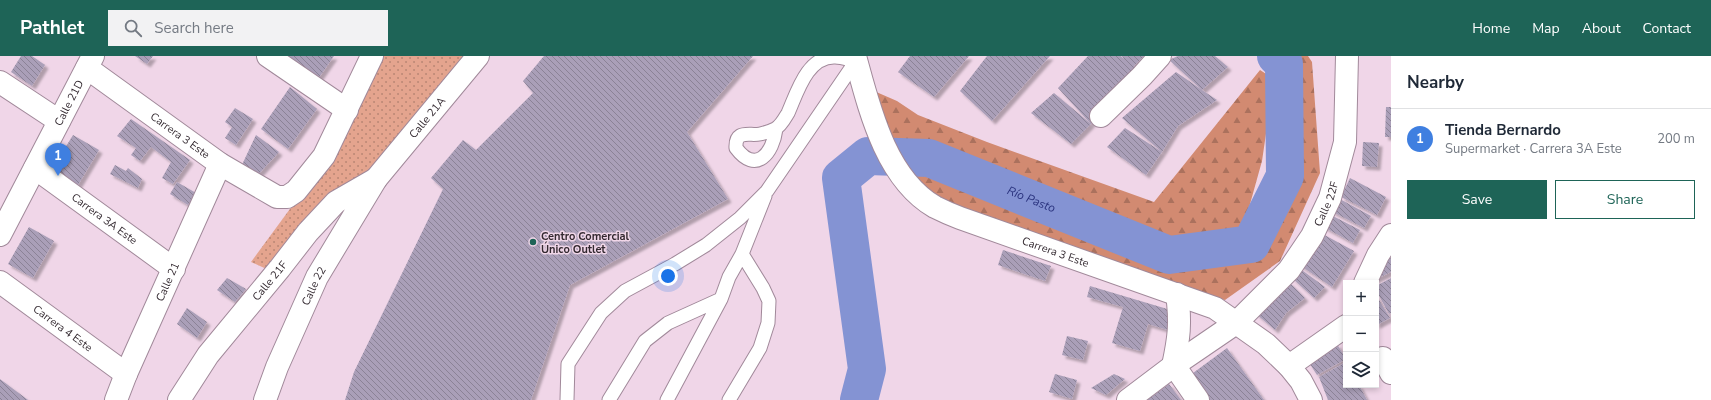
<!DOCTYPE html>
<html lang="en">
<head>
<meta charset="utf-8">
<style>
	:root { --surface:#fff; --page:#f2f2f3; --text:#1f2937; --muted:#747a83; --line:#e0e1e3; --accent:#1e6457 }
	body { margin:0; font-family:"Nunito Sans",sans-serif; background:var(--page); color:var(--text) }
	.controls { position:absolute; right:12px; bottom:12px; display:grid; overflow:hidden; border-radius:0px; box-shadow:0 2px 6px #0003 }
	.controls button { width:36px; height:36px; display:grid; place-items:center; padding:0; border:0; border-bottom:1px solid var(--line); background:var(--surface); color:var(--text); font:20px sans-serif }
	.you { position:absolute; left:668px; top:220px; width:14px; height:14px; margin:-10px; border:3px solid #fff; border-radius:50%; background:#1a73e8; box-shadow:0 0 0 6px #1a73e833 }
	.badge { display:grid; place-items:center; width:26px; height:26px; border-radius:50%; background:var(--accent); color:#fff; font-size:13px; font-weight:700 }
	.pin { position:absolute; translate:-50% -33px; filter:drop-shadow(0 1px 2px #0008) }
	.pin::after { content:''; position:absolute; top:21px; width:14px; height:12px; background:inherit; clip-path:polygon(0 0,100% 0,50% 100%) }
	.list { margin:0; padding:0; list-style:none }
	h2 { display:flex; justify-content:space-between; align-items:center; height:52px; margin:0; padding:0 16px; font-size:17px }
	h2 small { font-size:13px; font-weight:400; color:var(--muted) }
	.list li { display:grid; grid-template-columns:26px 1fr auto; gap:12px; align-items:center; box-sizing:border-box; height:60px; padding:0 16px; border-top:1px solid var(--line) }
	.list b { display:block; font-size:15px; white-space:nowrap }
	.list p { margin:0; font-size:13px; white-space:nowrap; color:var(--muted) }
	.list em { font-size:13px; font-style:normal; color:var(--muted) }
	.actions { display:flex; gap:8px; padding:12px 16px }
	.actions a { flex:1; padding:9px 0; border:1px solid var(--accent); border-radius:0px; text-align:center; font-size:14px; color:var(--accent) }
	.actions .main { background:var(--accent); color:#fff }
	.icon { flex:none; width:22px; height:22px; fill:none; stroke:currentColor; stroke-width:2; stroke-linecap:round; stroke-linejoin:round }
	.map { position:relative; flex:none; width:1391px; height:344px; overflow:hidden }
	header { display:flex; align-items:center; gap:24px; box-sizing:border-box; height:56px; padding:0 20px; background:var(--accent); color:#fff }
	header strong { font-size:19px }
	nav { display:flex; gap:22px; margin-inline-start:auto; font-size:14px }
	.search { width:280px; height:36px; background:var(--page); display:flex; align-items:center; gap:10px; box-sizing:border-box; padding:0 14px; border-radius:0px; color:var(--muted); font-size:15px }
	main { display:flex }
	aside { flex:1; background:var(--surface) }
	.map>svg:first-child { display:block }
</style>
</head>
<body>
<header>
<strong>Pathlet</strong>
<div class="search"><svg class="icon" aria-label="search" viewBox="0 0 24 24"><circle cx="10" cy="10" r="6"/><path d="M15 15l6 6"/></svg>Search here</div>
<nav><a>Home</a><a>Map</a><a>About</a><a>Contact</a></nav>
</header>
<main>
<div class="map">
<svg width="1391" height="344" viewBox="0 0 1391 344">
	<defs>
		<pattern id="green-dots" width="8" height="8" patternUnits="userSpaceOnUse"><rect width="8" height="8" fill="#e4a48e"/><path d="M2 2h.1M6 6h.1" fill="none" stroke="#b98674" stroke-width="1.8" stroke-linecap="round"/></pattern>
		<pattern id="forest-firs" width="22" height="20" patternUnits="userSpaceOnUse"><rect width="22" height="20" fill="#d28a71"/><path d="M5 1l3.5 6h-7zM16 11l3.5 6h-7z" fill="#ab715d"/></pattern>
		<pattern id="building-back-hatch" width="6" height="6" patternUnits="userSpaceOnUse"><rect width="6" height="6" fill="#aa9fb8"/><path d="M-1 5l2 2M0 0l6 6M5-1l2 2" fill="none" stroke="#8b8296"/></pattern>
		<filter id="shadow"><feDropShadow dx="3.5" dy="3.5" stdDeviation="1" flood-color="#0004"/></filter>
	</defs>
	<rect width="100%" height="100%" fill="#f0d6e8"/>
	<path fill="url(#green-dots)" d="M378 0H469L418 66 273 216 251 206 320 112Z"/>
	<path fill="url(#forest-firs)" d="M1283 0H1308L1312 6 1320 117 1280 205 1225 244 1185 236 950 153 909 119 923 110 1081 173 1162 208 1254 199 1293 121 1291 8Z
		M1260 14 1274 23 1262 105 1240 184 1159 191 1068 151 911 91 894 90 874 35 897 45 918 59 987 86 1154 146Z"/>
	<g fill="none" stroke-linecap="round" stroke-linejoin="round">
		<path stroke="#8493d3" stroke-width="38" id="s1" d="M859 344 867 313 841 122 868 100 929 102 1169 199 1251 188 1285 120 1284 8 1276 0"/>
	</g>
	<path fill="url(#building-back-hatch)" filter="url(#shadow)" d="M21 0H32L45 9 32 30 11 16Z
		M135 0H153L147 8Z
		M287 0H334L318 23Z
		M544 0H753L687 76 728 143 570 229 531 344H345L354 316 443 133 431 122 463 84 476 94 533 37 523 25Z
		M910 0H969L934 41 898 16Z
		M987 0H1050L992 65 960 35Z
		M1088 0H1121L1124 3 1122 0H1144L1134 10 1139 15 1111 42 1091 68 1058 32Z
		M1178 0H1215L1228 11 1202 34 1217 44 1178 70 1162 96 1122 62 1176 16 1202 34 1169 4Z
		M290 31 317 53 288 93 261 73Z
		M1054 37 1091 68 1071 88 1031 57Z
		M1386 51H1391V81H1385Z
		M235 52 253 63 236 89 225 82 232 71 225 66Z
		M131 63 190 104 173 128 162 122 171 106 151 91 140 105 131 99 136 92 117 80Z
		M1125 72 1162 96 1146 119 1107 91Z
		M73 79 99 94 78 129 52 113Z
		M256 79 279 96 255 122 240 113Z
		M1363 86 1379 87 1377 111 1362 110Z
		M115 109 126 115 128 112 142 123 138 132 110 118Z
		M1350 122 1386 141 1377 159 1341 141Z
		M177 126 196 137 188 149 170 138Z
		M1338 142 1371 160 1364 172 1331 155Z
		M1329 158 1360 174 1353 187 1322 170Z
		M29 171 54 185 33 222 8 208Z
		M1319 176 1354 195 1332 231 1298 208Z
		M1003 194 1051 210 1045 225 998 209Z
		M1385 194 1391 203V216L1370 226Z
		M1299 212 1325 231 1314 242 1292 222Z
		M227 222 246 233 235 246 217 234Z
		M1391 222V257L1389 258 1376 234V230Z
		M1289 226 1305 242 1286 257 1275 274 1255 257Z
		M1090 230 1174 255 1168 274 1148 268 1140 295 1112 287 1123 251 1087 241Z
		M1376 239 1390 262 1377 269 1376 268Z
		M187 252 207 266 197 282 177 268Z
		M1067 280 1088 285 1083 304 1062 299Z
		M1337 288 1346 303 1317 319 1308 305Z
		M1227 292 1239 309 1264 344H1206L1189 320Z
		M1346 306V329H1359L1367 344H1328L1319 321Z
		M1055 318 1077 324 1072 343 1049 336Z
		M1114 318 1125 323 1106 339 1091 332Z
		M0 323 28 344H0Z
		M1169 328 1181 344H1147Z"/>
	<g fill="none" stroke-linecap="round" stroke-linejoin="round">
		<g stroke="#a1899a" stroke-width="15">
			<path id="service" d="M567 344 568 308 601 257 625 235 675 208 706 189 740 162 767 135 856 5C850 4 842 1 835 1 807 0 797 37 788 57 785 62 781 70 775 73 771 75 765 77 760 78 749 80 735 73 736 92 756 119 773 97 776 73
				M609 344 645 285 668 267 721 243
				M667 344 721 243 729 221 742 198 765 140
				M729 344 760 292 768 267 769 245 763 232 742 198"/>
		</g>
		<g stroke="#a1899a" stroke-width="24">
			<g id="minor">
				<path d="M268 0 347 54"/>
				<path id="s2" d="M855 0C869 51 885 122 935 151 943 155 952 159 960 162L1215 252 1266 288 1289 310 1301 325 1311 344"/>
				<path id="s3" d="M87 12 220 108 277 141H287L296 135 324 100 372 0"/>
				<path d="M0 26 59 65"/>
				<path d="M1101 60 1142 20 1160 0"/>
				<path id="s4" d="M35 112 174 213"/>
				<path id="s5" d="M0 179 93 0"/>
				<path id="s6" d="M0 226 126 318"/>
				<path d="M1365 227 1378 199 1391 179"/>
				<path d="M1383 302 1391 317"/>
				<path d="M1173 310C1179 282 1181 267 1177 238"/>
				<path d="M1289 310 1346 270"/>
				<path d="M1180 318 1198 344"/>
				<path id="s7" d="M116 344 126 318 220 108"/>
				<path id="s8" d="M179 344 208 299 280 212 308 176 336 146 376 123"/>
				<path id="s9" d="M1128 344 1173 310 1236 267 1289 214 1312 180 1330 142 1345 86 1347 0"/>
			</g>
		</g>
		<g stroke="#a1899a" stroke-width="24">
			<g id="secondary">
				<path id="s10" d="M265 344 277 311 317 221 376 123 478 0"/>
			</g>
		</g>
		<use href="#service" stroke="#fff" stroke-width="13"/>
		<use href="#minor" stroke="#fff" stroke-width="22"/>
		<use href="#secondary" stroke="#fff" stroke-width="22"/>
	</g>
	<circle fill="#1e6457" stroke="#f0d6e8" stroke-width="1.5" cx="533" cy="186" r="4"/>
	<g text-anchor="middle" stroke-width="3" stroke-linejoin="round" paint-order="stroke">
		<g font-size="11" fill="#332930" stroke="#f0d6e8">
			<text dy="4" stroke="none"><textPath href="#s5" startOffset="149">Calle 21D</textPath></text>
			<text dy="4" stroke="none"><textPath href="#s10" startOffset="328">Calle 21A</textPath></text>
			<text dy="4" stroke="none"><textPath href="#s3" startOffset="115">Carrera 3 Este</textPath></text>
			<text dy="4" stroke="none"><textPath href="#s9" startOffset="284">Calle 22F</textPath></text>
			<text dy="4" stroke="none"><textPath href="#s4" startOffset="86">Carrera 3A Este</textPath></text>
			<text dy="4" stroke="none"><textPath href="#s2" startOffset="304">Carrera 3 Este</textPath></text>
			<text dy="4" stroke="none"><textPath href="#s8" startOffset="150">Calle 21F</textPath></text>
			<text dy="4" stroke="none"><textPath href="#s7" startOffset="129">Calle 21</textPath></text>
			<text dy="4" stroke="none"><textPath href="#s10" startOffset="124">Calle 22</textPath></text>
			<text dy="4" stroke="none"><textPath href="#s6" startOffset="78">Carrera 4 Este</textPath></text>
		</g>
		<g font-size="11" font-weight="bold" fill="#332930" stroke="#f0d6e8" text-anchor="start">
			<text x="541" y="184">Centro Comercial<tspan x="541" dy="13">Único Outlet</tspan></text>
		</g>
		<g font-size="12" font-style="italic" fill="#2b347f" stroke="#f0d6e8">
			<text dy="4" stroke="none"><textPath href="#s1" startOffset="431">Río Pasto</textPath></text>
		</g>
	</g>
</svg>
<div class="controls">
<button>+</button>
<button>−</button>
<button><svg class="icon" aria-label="layers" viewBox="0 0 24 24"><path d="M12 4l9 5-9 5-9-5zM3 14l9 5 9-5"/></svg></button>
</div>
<div class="you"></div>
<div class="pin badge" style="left:58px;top:120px;background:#3f7fe0">1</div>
</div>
<aside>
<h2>Nearby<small></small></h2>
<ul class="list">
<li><span class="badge" style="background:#3f7fe0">1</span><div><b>Tienda Bernardo</b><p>Supermarket · Carrera 3A Este</p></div><em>200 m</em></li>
</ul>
<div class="actions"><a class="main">Save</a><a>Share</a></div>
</aside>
</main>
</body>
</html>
